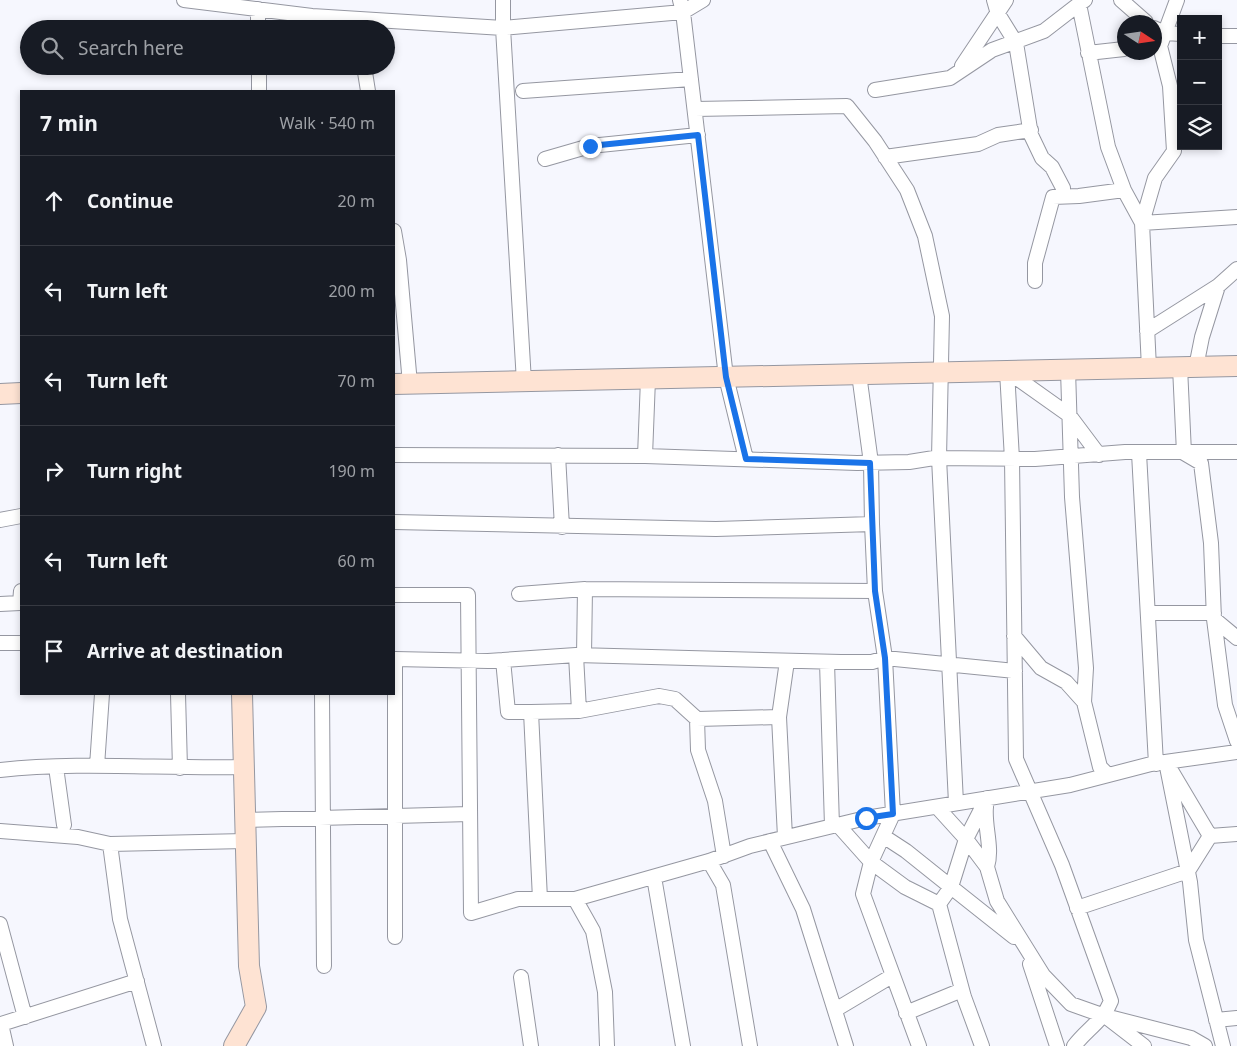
<!DOCTYPE html>
<html lang="en">
<head>
<meta charset="utf-8">
<style>
	:root { --surface:#171b24; --page:#20242c; --text:#f1f3f6; --muted:#9ea1a6; --line:#363941 }
	body { margin:0; font-family:"Noto Sans",sans-serif; background:var(--page); color:var(--text) }
	.controls { position:absolute; right:15px; top:15px; display:grid; overflow:hidden; border-radius:0px; box-shadow:0 2px 8px #0003 }
	.controls button { width:45px; height:45px; display:grid; place-items:center; padding:0; border:0; border-bottom:1px solid var(--line); background:var(--surface); color:var(--text); font:25px sans-serif }
	.compass { position:absolute; left:1117px; top:15px; width:45px; height:45px; border-radius:50%; background:var(--surface); box-shadow:0 2px 8px #0003; rotate:102deg }
	.stop { position:absolute; width:15px; height:15px; margin:-11px; border:4px solid #1a73e8; border-radius:50%; background:#fff }
	.stop.end { background:#1a73e8; border-color:#fff; box-shadow:0 1px 5px #0008 }
	.list { margin:0; padding:0; list-style:none }
	h2 { display:flex; justify-content:space-between; align-items:center; height:65px; margin:0; padding:0 20px; font-size:21px }
	h2 small { font-size:16px; font-weight:400; color:var(--muted) }
	.list li { display:grid; grid-template-columns:32px 1fr auto; gap:15px; align-items:center; box-sizing:border-box; height:90px; padding:0 20px; border-top:1px solid var(--line) }
	.list b { display:block; font-size:19px; white-space:nowrap }
	.list em { font-size:16px; font-style:normal; color:var(--muted) }
	.icon { flex:none; width:28px; height:28px; fill:none; stroke:currentColor; stroke-width:2; stroke-linecap:round; stroke-linejoin:round }
	.map { position:relative; flex:none; width:1237px; height:1046px; overflow:hidden }
	.search { position:absolute; background:var(--surface); box-shadow:0 2px 8px #0003; left:20px; top:20px; width:375px; height:55px; display:flex; align-items:center; gap:12px; box-sizing:border-box; padding:0 18px; border-radius:28px; color:var(--muted); font-size:19px }
	.panel { position:absolute; background:var(--surface); box-shadow:0 2px 8px #0003; left:20px; top:90px; width:375px; height:605px; border-radius:0px }
	.map>svg:first-child { display:block }
</style>
</head>
<body>
<div class="map">
<svg width="1237" height="1046" viewBox="0 0 1237 1046">
	<rect width="100%" height="100%" fill="#f6f7fe"/>
	<g fill="none" stroke-linecap="round" stroke-linejoin="round">
		<g stroke="#9597a1" stroke-width="16">
			<path id="street" d="M184 0 312 16 503 28 524 382
				M503 0V28L683 12 726 377 746 459
				M680 0 683 12 703 0
				M994 0 998 14 1016 43 1031 135 1042 158 1052 167 1063 188
				M1085 0 1079 4 1108 147 1124 190
				M1121 0 1146 22
				M258 9V29
				M1154 28 1165 33 1181 34
				M1218 36H1237
				M1088 53 1124 49
				M259 66V91
				M364 66 368 91
				M962 66 1006 0
				M875 90 950 78 992 50 1044 31 1079 4
				M523 91 691 79
				M695 109 847 106 875 141 907 190 925 236 942 316 939 458 956 803
				M885 157 978 144 998 135 1031 130
				M545 159 590 146 698 135
				M1142 223 1237 217
				M394 231 399 260 410 384
				M1035 281V263L1053 197 1079 196 1124 190 1142 223
				M1147 331 1218 286
				M1180 367 1184 453 1201 463 1211 543 1214 619 1237 638
				M1196 367 1202 337 1218 286 1237 269
				M1149 368 1142 223 1155 178 1174 151 1170 86 1160 46 1177 0
				M1068 370 1072 497 1086 668 1084 702
				M1007 371 1012 459 1016 759 1062 865 1111 1001C1103 1021 1087 1029 1074 1046
				M1007 371 1069 415 1099 455
				M1139 453 1156 764
				M394 455 645 456 857 463 909 462 934 458 1035 459 1125 452H1237
				M558 455 562 527
				M645 456 648 379
				M0 520 21 516
				M394 522 716 529 872 524 871 463 859 374
				M585 589 875 591 872 524
				M875 591 885 658 893 814 871 862 905 887 939 904 964 997 982 1046
				M519 594 585 589 584 655
				M394 595H468L471 913 518 899H575L709 861 750 846 866 818 1070 785 1151 764 1237 752
				M0 604 20 603 21 591
				M1149 613H1214
				M1214 619 1225 705 1237 741
				M1014 636 1041 668 1066 682 1084 702 1100 767 1108 775
				M0 643H21
				M503 660 508 712H531L540 899
				M827 662 832 826
				M178 694 180 768
				M322 694 324 966
				M579 711 659 696 675 699 697 719 779 717 785 837
				M531 712 579 711 576 655
				M779 717 787 661
				M697 719 698 750 715 801 724 856
				M1166 762 1190 882 1196 940 1223 1046
				M97 766 102 694
				M56 767 64 825
				M0 770C81 761 162 769 243 767
				M1172 772 1210 836 1237 834
				M987 798 966 839 951 887 1014 937
				M937 807 966 839 987 867 997 901 1043 975 1071 1004 1105 1016 1144 1046
				M986 807C984 826 993 848 987 867
				M244 820 470 814
				M838 825 871 862 863 894 919 1046
				M0 831 78 837 110 844 245 841
				M883 836 906 851 951 887 939 904
				M770 841 803 909 846 1046
				M110 844 120 919 154 1046
				M709 861 723 885 750 1046
				M654 877 683 1046
				M575 899 593 931 605 992 607 1046
				M1077 908 1188 871 1210 836
				M0 924 25 1017
				M395 937V659L488 661 576 655 841 662H872L885 658 1015 671
				M1030 964 1057 1046
				M521 977 531 1046
				M835 1010 892 976
				M906 1013 962 990
				M1113 1018 1191 1038 1205 1046
				M1216 1020 1237 1018
				M6 1046 1 1024 137 981"/>
		</g>
		<g stroke="#9597a1" stroke-width="22">
			<path id="secondary" d="M394 384 1237 366
				M0 394 21 393
				M234 1046 256 1007 249 966 242 694"/>
		</g>
		<use href="#street" stroke="#fff" stroke-width="14"/>
		<use href="#secondary" stroke="#fee3d3" stroke-width="20"/>
	</g>
	<g fill="none" stroke-linecap="round" stroke-linejoin="round">
		<path stroke="#1a73e8" stroke-width="6" d="M590 146 698 135 726 377 746 459 870 463 875 591 885 658 893 814 866 818"/>
	</g>
</svg>
<div class="controls">
<button>+</button>
<button>−</button>
<button><svg class="icon" aria-label="layers" viewBox="0 0 24 24"><path d="M12 4l9 5-9 5-9-5zM3 14l9 5 9-5"/></svg></button>
</div>
<svg class="compass" viewBox="-18 -18 36 36"><path d="M0-13l5 13h-10z" fill="#e53935"/><path d="M0 13l5-13h-10z" fill="#9ea1a6"/></svg>
<div class="stop" style="left:866px;top:818px"></div>
<div class="stop end" style="left:590px;top:146px"></div>
<div class="search"><svg class="icon" aria-label="search" viewBox="0 0 24 24"><circle cx="10" cy="10" r="6"/><path d="M15 15l6 6"/></svg>Search here</div>
<section class="panel">
<h2>7 min<small>Walk · 540 m</small></h2>
<ul class="list">
<li><svg class="icon" aria-label="ahead" viewBox="0 0 24 24"><path d="M12 20V5M6 11l6-6 6 6"/></svg><div><b>Continue</b></div><em>20 m</em></li>
<li><svg class="icon" aria-label="left" viewBox="0 0 24 24"><path d="M17 20v-9H6M10 6l-5 5 5 5"/></svg><div><b>Turn left</b></div><em>200 m</em></li>
<li><svg class="icon" aria-label="left" viewBox="0 0 24 24"><path d="M17 20v-9H6M10 6l-5 5 5 5"/></svg><div><b>Turn left</b></div><em>70 m</em></li>
<li><svg class="icon" aria-label="right" viewBox="0 0 24 24"><path d="M7 20v-9h11M14 6l5 5-5 5"/></svg><div><b>Turn right</b></div><em>190 m</em></li>
<li><svg class="icon" aria-label="left" viewBox="0 0 24 24"><path d="M17 20v-9H6M10 6l-5 5 5 5"/></svg><div><b>Turn left</b></div><em>60 m</em></li>
<li><svg class="icon" aria-label="arrive" viewBox="0 0 24 24"><path d="M6 21V4h12l-3 4 3 4H6"/></svg><div><b>Arrive at destination</b></div></li>
</ul>
</section>
</div>
</body>
</html>
